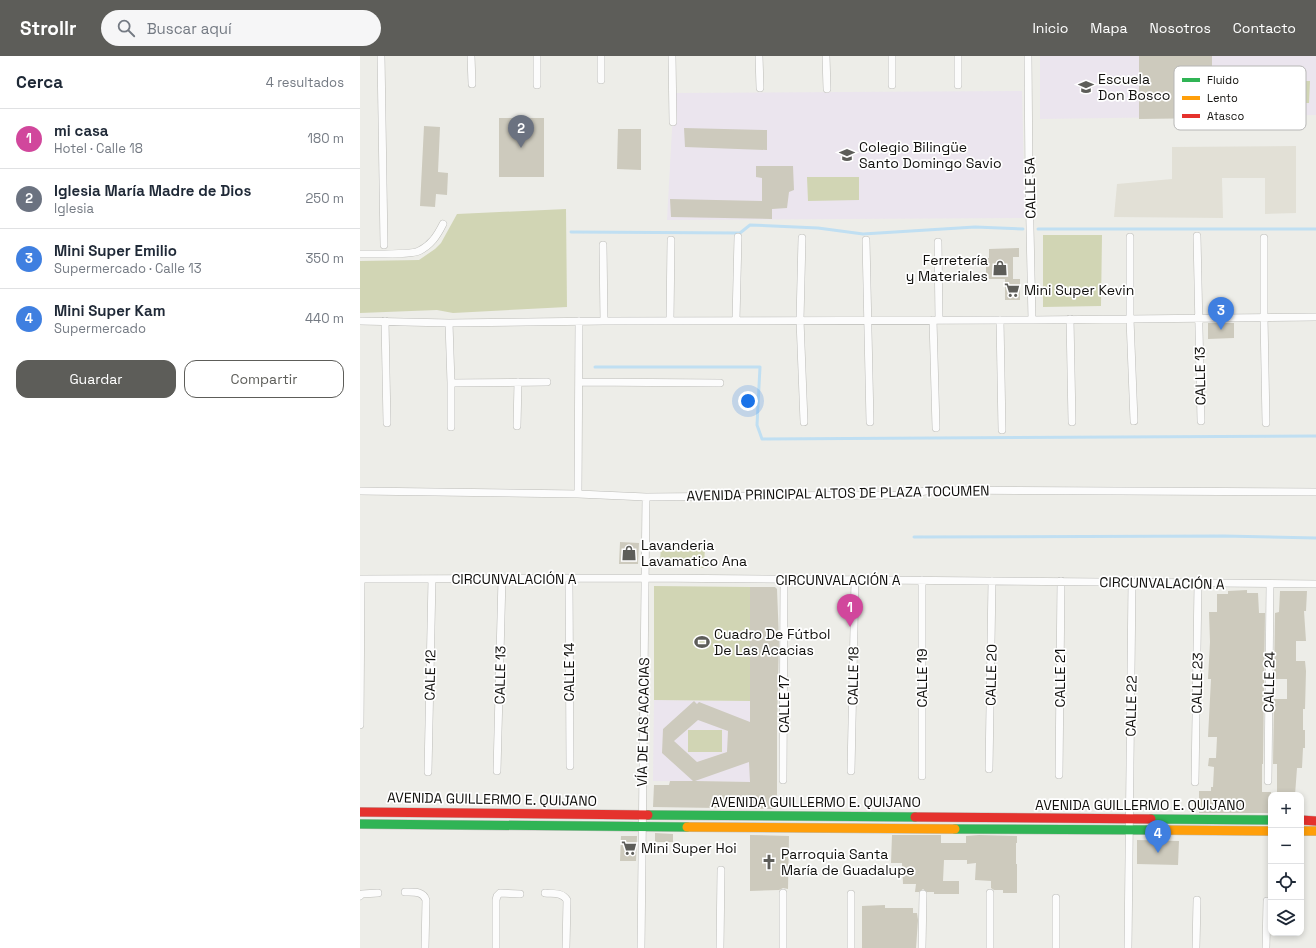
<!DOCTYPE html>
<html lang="es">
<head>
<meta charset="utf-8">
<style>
	:root { --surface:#fff; --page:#f6f6f7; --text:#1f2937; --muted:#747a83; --line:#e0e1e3; --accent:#5d5d59 }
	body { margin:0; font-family:"Space Grotesk",sans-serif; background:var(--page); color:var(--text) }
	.controls { position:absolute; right:12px; bottom:12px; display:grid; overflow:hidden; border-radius:8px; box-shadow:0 2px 6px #0003 }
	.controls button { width:36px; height:36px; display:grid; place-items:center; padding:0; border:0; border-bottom:1px solid var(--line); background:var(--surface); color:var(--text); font:20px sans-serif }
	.you { position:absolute; left:388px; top:345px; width:14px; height:14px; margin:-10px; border:3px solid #fff; border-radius:50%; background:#1a73e8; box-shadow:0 0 0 6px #1a73e833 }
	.badge { display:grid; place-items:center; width:26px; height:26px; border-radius:50%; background:var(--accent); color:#fff; font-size:13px; font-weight:700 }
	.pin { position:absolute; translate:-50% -33px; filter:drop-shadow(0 1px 2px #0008) }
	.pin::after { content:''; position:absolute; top:21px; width:14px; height:12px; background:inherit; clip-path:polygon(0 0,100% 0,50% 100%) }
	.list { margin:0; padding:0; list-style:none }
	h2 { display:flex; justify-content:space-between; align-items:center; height:52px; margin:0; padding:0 16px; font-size:17px }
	h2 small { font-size:13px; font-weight:400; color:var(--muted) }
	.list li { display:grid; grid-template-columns:26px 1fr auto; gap:12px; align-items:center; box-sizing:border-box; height:60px; padding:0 16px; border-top:1px solid var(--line) }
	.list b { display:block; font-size:15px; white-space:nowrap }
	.list p { margin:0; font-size:13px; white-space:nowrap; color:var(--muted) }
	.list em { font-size:13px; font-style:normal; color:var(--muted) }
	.actions { display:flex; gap:8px; padding:12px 16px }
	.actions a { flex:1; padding:9px 0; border:1px solid var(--accent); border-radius:12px; text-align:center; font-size:14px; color:var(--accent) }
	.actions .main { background:var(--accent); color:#fff }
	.icon { flex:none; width:22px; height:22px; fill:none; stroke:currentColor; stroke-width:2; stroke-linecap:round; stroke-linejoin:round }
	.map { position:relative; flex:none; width:956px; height:892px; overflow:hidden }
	header { display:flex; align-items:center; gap:24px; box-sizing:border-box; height:56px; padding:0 20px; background:var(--accent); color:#fff }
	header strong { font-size:19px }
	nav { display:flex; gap:22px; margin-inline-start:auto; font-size:14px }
	.search { width:280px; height:36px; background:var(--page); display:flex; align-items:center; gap:10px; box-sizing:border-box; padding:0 14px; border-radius:22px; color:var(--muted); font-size:15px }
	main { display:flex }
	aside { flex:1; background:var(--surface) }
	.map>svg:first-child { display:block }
</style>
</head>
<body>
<header>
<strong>Strollr</strong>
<div class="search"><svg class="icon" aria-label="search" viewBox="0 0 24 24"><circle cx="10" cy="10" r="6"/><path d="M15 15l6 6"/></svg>Buscar aquí</div>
<nav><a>Inicio</a><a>Mapa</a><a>Nosotros</a><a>Contacto</a></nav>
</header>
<main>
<aside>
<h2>Cerca<small>4 resultados</small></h2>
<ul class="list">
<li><span class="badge" style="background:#d1479c">1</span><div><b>mi casa</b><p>Hotel · Calle 18</p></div><em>180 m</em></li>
<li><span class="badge" style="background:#6b7280">2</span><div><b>Iglesia María Madre de Dios</b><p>Iglesia</p></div><em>250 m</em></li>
<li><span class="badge" style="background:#3f7fe0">3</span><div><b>Mini Super Emilio</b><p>Supermercado · Calle 13</p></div><em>350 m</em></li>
<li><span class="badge" style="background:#3f7fe0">4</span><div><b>Mini Super Kam</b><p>Supermercado</p></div><em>440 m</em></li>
</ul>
<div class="actions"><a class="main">Guardar</a><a>Compartir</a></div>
</aside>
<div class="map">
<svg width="956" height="892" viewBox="0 0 956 892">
	<rect width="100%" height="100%" fill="#edede8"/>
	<path fill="#e2e0d6" d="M936 90V157L905 158V122H862L863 162 754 161 757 128 812 123V91Z"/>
	<path fill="#ebe5ee" d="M680 0H956V59L680 63Z
		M662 35 665 162 307 164 314 37Z
		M294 644 390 645V726L293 725Z"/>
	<path fill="#d1d5b4" d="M910 25H950L949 47H910Z
		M447 121H499V144L448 145Z
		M206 153 207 251 93 257 77 254 0 257V205L59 204 75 193 81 187 97 158Z
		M683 179H742L741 250 683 251Z
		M301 487 345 489 344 512 300 510Z
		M294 530 390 531V645L294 644Z
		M328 674H362V696H328Z"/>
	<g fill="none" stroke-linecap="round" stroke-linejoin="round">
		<path stroke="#c0dff2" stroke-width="3" d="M678 173H956
			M211 176 380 177 390 169 458 172 503 178 615 171 663 173
			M235 311H400L397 369 402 383 956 380
			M554 481 863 480 956 482"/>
	</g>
	<path fill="#cdcabd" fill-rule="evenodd" d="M779 0H852V62L779 63Z
		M139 62H184V121H139Z
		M64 70 80 71 78 116 88 117 87 139 76 138 75 151 60 150Z
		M324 72 407 74V94L325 91Z
		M258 73H281V114L257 113Z
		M396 110H433L434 134 429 136 427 152 412 153V163L311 161 310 143 402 145V122L396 121Z
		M659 192V201H653V223H660V244H645V223H626V202H629V193Z
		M848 267H874V282L848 283Z
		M260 486 279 487 278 508H259Z
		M390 531H415L417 533 419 584 417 669V753L293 751 294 729H309L310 725H333L302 697 303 673 334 645 337 648 339 646 390 666ZM338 664 368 675 367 696 337 706 314 685ZM389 706 390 726 335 725Z
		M887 534V537H898L899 557H905L903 708H902V736H911V757H839V735H851V731H853L854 711 848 710 849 702H856L857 681H848L851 623H848L850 586 849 556H857V538H868V535Z
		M920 535H947L946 555H944L946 585H936V605H945L946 615 945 653H943V674H945V692H943L942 712H937L935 739H917V708H913L914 643H927V623H914L915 557 919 556Z
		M295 777 313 778V786H295Z
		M390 779 429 780 428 833 423 832 419 834 390 835Z
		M532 779H581V787H606V780L619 779 657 780V787H656V808H657V837H643V834H634L631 832V825L615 824 616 807 607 808V804H584L583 825H599V838H574V836H567L563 833 559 836H555L556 828H543L542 807H531Z
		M261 780H277L276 805H260Z
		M777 784 819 785 818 809 777 808Z
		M525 849V852H553V857H557L558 864 556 892H502V850Z"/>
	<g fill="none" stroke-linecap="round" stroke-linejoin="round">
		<g stroke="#bcbcb8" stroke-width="8">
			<path id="street" d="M21 0 24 189
				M111 0 112 28
				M177 0V29
				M241 0V24
				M312 0 313 66
				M399 0 400 32
				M466 0 467 33
				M532 0V29
				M598 0V29
				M668 0 669 125 672 264
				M837 180 841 365
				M770 181V263L774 365
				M442 182 440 264 444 366
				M904 182V261L906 367
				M506 184 510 366
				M578 186 579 264
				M243 189 244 265
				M0 198C11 198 51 199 59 195 71 189 77 180 83 168
				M710 263 712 366
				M310 264 311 184
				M376 264 378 181
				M573 264 576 372
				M640 264 642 374
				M0 265 89 267 244 265 672 264 956 261
				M25 265 27 367
				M89 267 91 327V371
				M219 326 360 327
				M91 327 187 326
				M157 370 158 326
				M0 435 218 438 286 441 536 439 574 434 956 436
				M218 438 219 265
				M0 523 285 522 956 528
				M209 523 210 710
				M562 524V720
				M0 669 1 523
				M629 713 632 525
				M137 715 142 522
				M491 715 495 524
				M68 716 72 523
				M699 719 701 525
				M423 724 424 523
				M908 725 910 528
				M835 726 838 528
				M45 836C54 836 63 835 66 844L65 892
				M185 837C193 838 202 836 207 844L206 892
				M0 840 2 838 18 837
				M136 892V844L137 840 140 837 160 838
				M281 892 286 441
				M360 892 361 814
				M423 892V837
				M491 892V838
				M562 892 563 838
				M630 892V837
				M696 892V842
				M768 892 772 526
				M836 892 837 844
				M906 892 907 845"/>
		</g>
		<g stroke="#bcbcb8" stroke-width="10">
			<path id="fast" d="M288 759 555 761
				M791 763 911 764
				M0 768 327 771
				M595 773 798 774"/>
		</g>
		<g stroke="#bcbcb8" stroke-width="10">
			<path id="slow" d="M327 771 595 773
				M798 774 911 775
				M941 775H956"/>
		</g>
		<g stroke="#bcbcb8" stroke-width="10">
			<path id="jam" d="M0 756 288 759
				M555 761 791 763
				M941 764 956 765"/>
		</g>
		<use href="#street" stroke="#fcfcfc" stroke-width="7"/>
		<use href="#fast" stroke="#30b455" stroke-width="9"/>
		<use href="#slow" stroke="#ff9f0a" stroke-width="9"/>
		<use href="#jam" stroke="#e5322d" stroke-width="9"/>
	</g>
	<defs>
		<g id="school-bare" transform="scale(1.2)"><path d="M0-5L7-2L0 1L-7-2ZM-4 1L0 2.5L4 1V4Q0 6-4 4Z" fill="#5d5d59" stroke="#fff" stroke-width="2.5" paint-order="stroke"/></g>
		<g id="shop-bare" transform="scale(1.2)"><path d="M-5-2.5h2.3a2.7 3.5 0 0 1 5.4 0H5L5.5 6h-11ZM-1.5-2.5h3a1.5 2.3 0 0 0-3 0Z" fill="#5d5d59" stroke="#fff" stroke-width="2.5" paint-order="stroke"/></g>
		<g id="supermarket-bare" transform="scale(1.2)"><path d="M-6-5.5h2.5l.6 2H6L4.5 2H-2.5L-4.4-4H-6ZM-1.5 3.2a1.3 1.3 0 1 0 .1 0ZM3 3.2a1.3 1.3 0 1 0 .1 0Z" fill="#5d5d59" stroke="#fff" stroke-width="2.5" paint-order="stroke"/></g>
		<g id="stadium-bare" transform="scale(1.2)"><path d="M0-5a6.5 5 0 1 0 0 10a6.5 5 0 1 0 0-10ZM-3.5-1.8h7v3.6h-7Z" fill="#5d5d59" stroke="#fff" stroke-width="2.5" paint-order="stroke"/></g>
		<g id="church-bare" transform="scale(1.2)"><path d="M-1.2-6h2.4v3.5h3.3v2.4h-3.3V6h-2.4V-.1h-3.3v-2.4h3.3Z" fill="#5d5d59" stroke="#fff" stroke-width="2.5" paint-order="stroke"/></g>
	</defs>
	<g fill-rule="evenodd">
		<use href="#school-bare" x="726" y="31"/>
		<use href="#school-bare" x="487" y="99"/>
		<use href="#shop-bare" x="640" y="212"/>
		<use href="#supermarket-bare" x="652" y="234"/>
		<use href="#shop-bare" x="269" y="497"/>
		<use href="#stadium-bare" x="342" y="586"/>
		<use href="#supermarket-bare" x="269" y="792"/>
		<use href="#church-bare" x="409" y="806"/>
	</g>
	<g text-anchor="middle" stroke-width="3.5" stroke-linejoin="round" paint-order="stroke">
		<g font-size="14" fill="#100f0c" stroke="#fff" text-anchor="start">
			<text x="738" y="28">Escuela<tspan x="738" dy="16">Don Bosco</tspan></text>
			<text x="499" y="96">Colegio Bilingüe<tspan x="499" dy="16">Santo Domingo Savio</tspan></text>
			<text x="628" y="209" text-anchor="end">Ferretería<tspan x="628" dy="16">y Materiales</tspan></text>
			<text x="664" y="239">Mini Super Kevin</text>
			<text x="281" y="494">Lavanderia<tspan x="281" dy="16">Lavamatico Ana</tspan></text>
			<text x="354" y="583">Cuadro De Fútbol<tspan x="354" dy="16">De Las Acacias</tspan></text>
			<text x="281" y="797">Mini Super Hoi</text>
			<text x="421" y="803">Parroquia Santa<tspan x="421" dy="16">María de Guadalupe</tspan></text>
		</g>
		<g font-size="14" fill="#100f0c" stroke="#fff">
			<text transform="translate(670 132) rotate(-91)" y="5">CALLE 5A</text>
			<text transform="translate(840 320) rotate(-91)" y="5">CALLE 13</text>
			<text transform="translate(478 437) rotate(-1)" y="5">AVENIDA PRINCIPAL ALTOS DE PLAZA TOCUMEN</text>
			<text x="154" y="528">CIRCUNVALACIÓN A</text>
			<text x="478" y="529">CIRCUNVALACIÓN A</text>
			<text transform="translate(802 527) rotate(1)" y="5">CIRCUNVALACIÓN A</text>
			<text transform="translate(209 616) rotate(-90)" y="5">CALLE 14</text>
			<text transform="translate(70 619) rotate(-89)" y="5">CALE 12</text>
			<text transform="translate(140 619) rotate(-89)" y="5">CALLE 13</text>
			<text transform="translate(631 619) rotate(-89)" y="5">CALLE 20</text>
			<text transform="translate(493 620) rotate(-89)" y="5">CALLE 18</text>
			<text transform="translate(562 622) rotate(-90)" y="5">CALLE 19</text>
			<text transform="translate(700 622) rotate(-90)" y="5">CALLE 21</text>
			<text transform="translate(909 626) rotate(-89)" y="5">CALLE 24</text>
			<text transform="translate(837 627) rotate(-89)" y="5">CALLE 23</text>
			<text transform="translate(424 648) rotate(-90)" y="5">CALLE 17</text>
			<text transform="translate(771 650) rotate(-89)" y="5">CALLE 22</text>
			<text transform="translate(283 666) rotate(-89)" y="5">VÍA DE LAS ACACIAS</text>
			<text transform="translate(132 743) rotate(1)" y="5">AVENIDA GUILLERMO E. QUIJANO</text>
			<text x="456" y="751">AVENIDA GUILLERMO E. QUIJANO</text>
			<text x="780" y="754">AVENIDA GUILLERMO E. QUIJANO</text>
		</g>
	</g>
	<rect x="814" y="10" width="132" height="64" rx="6" fill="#fff" stroke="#b7b7b6" stroke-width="1"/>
	<rect x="822" y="22" width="18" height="4" fill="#30b455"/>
	<rect x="822" y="40" width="18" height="4" fill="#ff9f0a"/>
	<rect x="822" y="58" width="18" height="4" fill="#e5322d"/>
	<g font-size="11" fill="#100f0c">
		<text x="847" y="28">Fluido</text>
		<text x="847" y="46">Lento</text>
		<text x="847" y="64">Atasco</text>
	</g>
</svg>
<div class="controls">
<button>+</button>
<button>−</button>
<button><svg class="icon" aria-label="locate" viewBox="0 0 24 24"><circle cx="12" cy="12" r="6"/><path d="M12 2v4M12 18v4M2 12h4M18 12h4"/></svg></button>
<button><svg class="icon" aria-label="layers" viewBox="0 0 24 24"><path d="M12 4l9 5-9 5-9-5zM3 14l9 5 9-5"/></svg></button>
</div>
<div class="you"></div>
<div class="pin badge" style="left:490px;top:571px;background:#d1479c">1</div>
<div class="pin badge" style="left:161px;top:92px;background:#6b7280">2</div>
<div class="pin badge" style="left:861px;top:274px;background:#3f7fe0">3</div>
<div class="pin badge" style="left:798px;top:797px;background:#3f7fe0">4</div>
</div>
</main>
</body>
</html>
